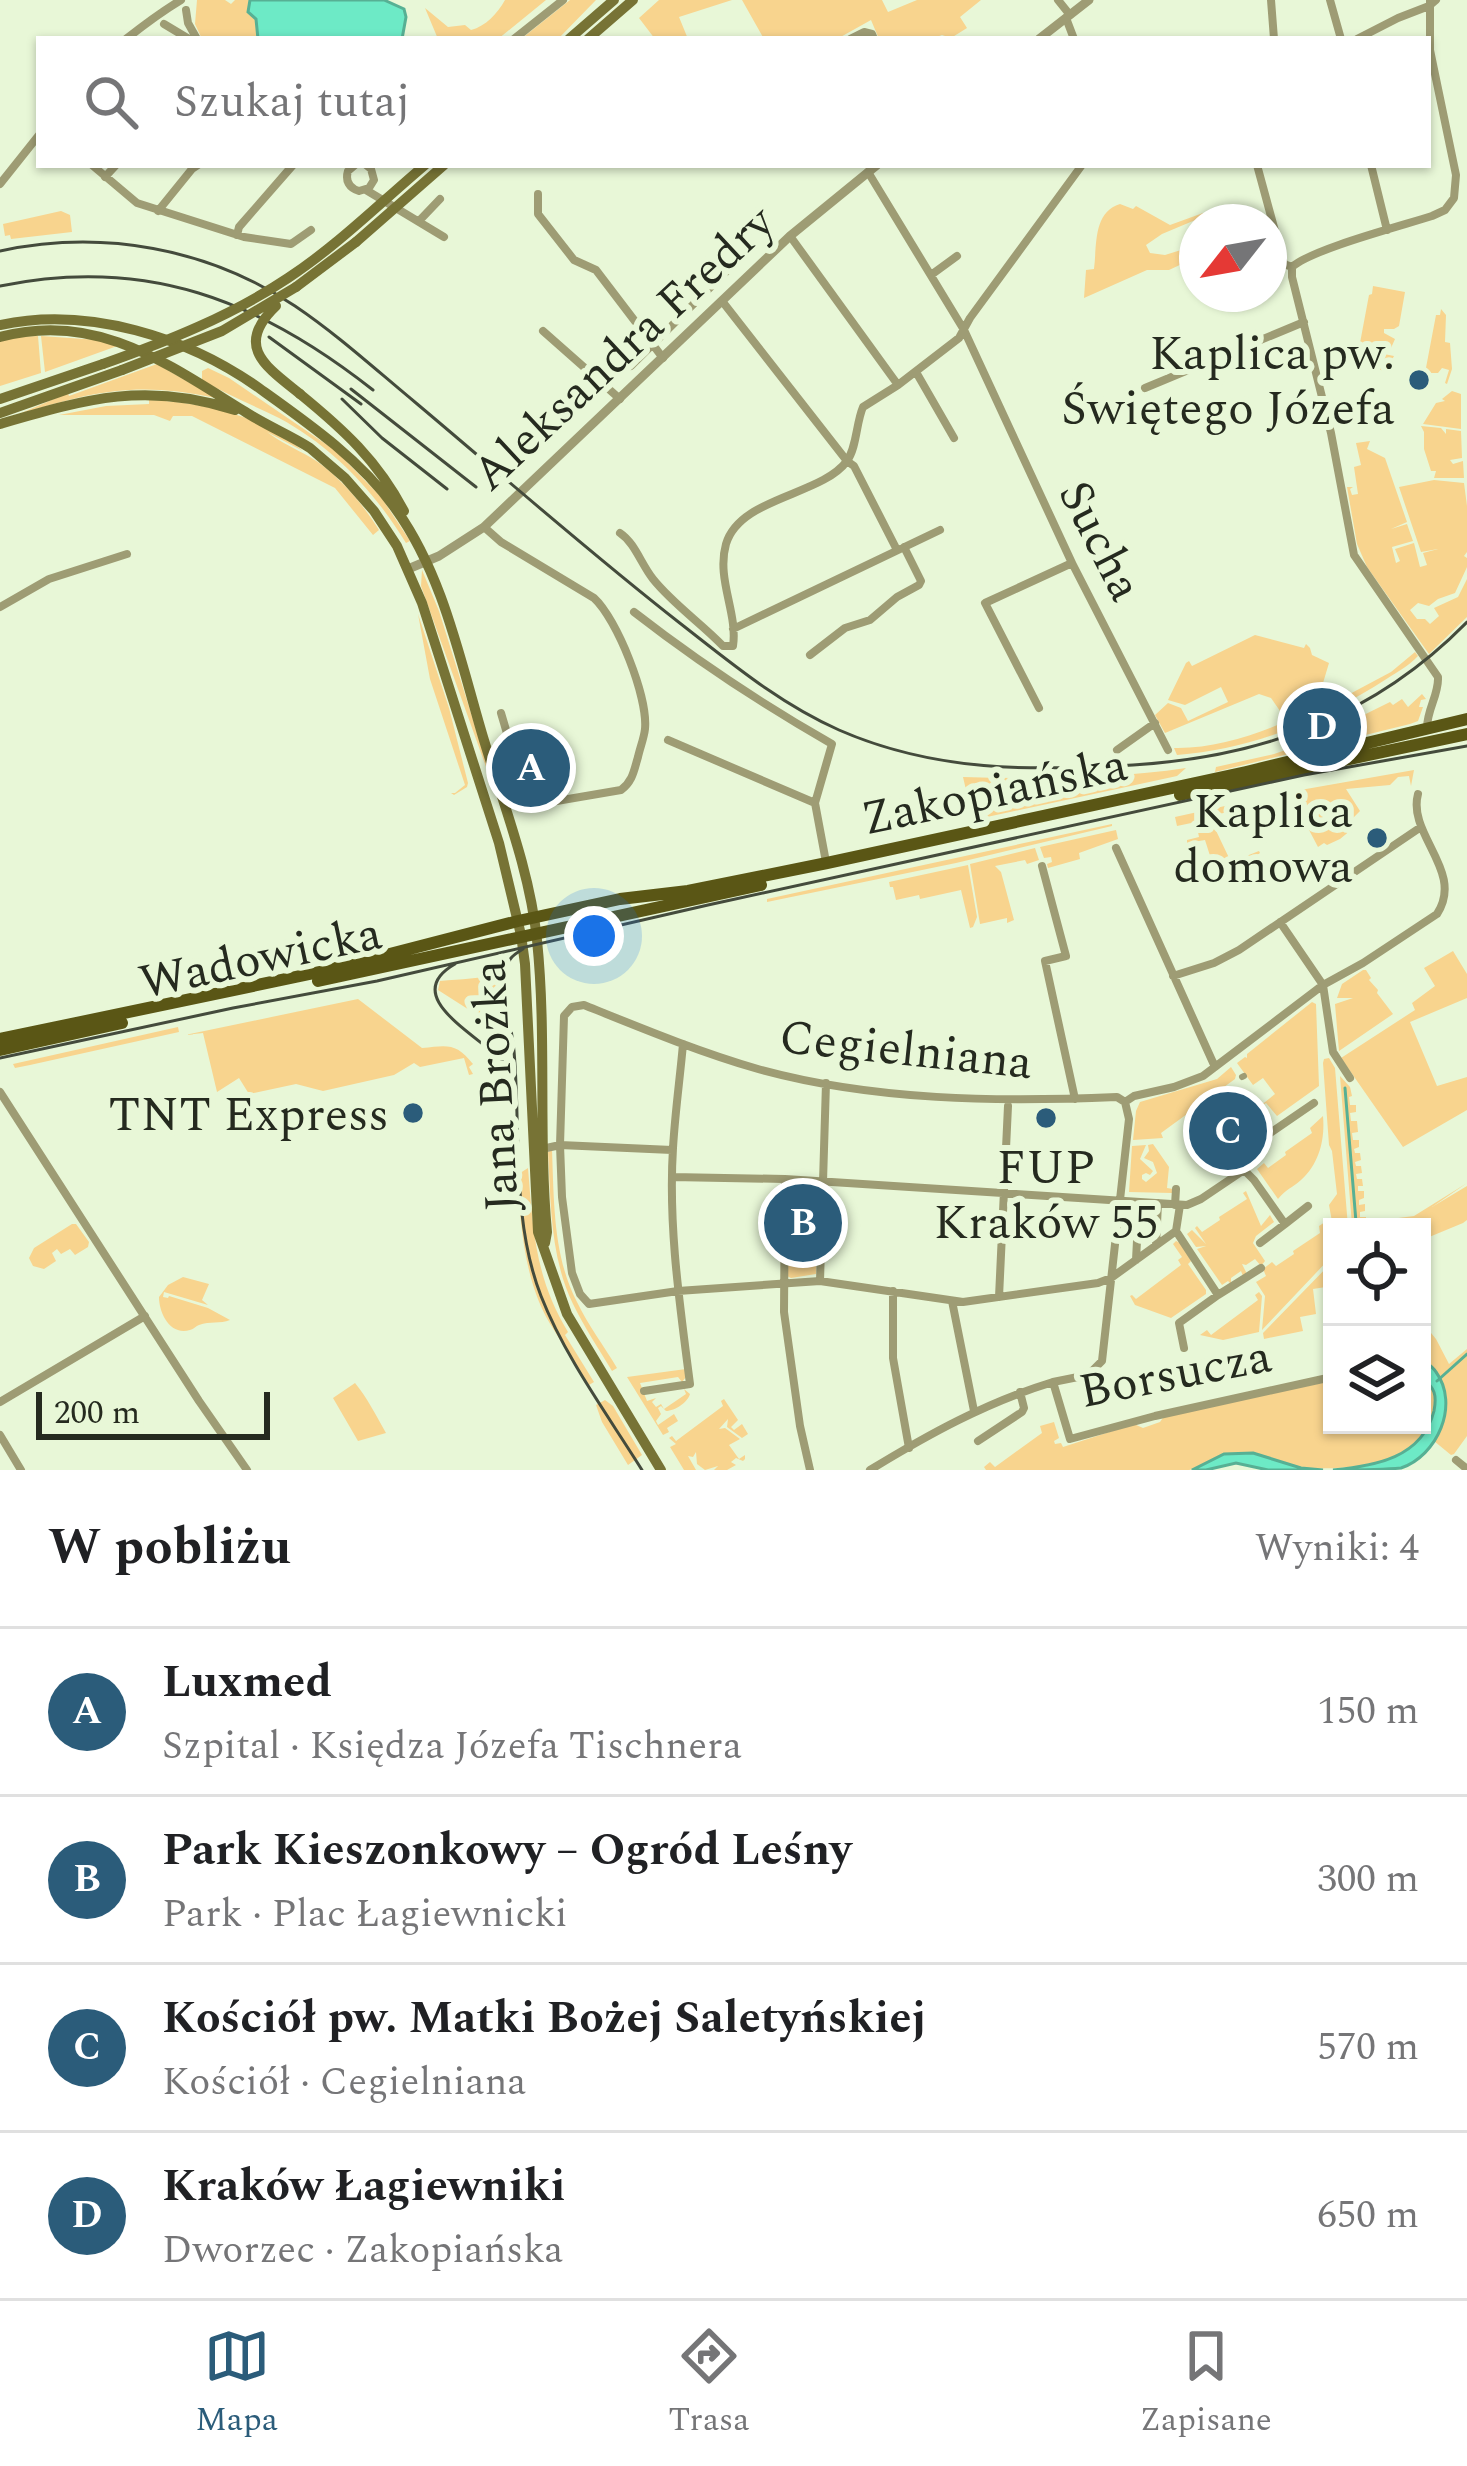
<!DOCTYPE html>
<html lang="pl">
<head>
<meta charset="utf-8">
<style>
	:root { --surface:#fff; --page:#f6f6f6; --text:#202124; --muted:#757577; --line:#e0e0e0; --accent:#2b5c7a }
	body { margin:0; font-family:Spectral,serif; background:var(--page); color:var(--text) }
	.controls { position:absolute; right:36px; bottom:36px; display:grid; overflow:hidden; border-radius:0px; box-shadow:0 3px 9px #0004 }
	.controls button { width:108px; height:108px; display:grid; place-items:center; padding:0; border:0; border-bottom:3px solid var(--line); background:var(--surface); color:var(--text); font:60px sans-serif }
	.compass { position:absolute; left:1179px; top:204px; width:108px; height:108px; border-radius:50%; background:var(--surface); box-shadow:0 3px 9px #0004; rotate:239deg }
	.scale { position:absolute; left:36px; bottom:30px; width:234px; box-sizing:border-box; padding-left:12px; border:6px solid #252a1f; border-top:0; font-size:33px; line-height:42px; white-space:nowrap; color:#252a1f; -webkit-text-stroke:9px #e8f7d7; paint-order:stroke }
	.you { position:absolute; left:594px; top:936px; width:42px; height:42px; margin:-30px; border:9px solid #fff; border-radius:50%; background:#1a73e8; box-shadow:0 0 0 18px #1a73e833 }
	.badge { display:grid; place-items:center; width:78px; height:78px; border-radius:50%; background:var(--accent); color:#fff; font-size:39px; font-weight:700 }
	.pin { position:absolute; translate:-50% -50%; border:6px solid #fff; box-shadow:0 3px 12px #0006 }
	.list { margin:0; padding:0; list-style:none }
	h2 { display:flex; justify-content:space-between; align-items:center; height:156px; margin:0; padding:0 48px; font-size:51px }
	h2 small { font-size:39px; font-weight:400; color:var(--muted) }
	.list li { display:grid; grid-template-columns:78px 1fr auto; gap:36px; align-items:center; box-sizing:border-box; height:168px; padding:0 48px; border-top:3px solid var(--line) }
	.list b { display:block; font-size:45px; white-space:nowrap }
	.list p { margin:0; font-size:39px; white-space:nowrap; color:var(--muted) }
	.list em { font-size:39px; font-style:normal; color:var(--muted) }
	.icon { flex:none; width:66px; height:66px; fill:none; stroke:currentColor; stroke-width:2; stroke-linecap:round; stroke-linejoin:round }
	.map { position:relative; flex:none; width:1467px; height:1470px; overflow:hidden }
	.search { position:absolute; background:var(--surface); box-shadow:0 3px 9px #0004; left:36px; right:36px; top:36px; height:132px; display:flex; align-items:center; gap:30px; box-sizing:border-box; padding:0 42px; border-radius:0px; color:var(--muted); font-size:45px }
	.sheet { height:828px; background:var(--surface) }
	nav { display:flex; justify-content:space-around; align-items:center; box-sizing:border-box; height:168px; border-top:3px solid var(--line); background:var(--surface); font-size:33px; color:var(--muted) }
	nav a { display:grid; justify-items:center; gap:6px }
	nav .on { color:var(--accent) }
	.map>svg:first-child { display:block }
</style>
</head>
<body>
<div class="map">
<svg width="1467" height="1470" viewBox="0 0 1467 1470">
	<rect width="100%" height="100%" fill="#e8f7d7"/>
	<path fill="#f8d48e" d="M197 0H225L231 4 235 0H250L249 2 256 19 258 39H202L195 24Z
		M505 0H546L498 39H438L425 8 448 27 465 25 471 30C486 26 497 14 505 0Z
		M570 0H596L558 39H521Z
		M659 0H732L679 17 688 39H655L639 18Z
		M742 0H882L888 12 917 0H981L960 17 967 28 951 38 942 35 931 39H879L871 20 837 39H764Z
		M1120 204 1133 209 1136 206 1170 225 1203 213H1212L1162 234 1146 245 1150 253 1165 255 1181 250 1184 263 1169 270H1147L1084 298 1086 270 1094 269C1097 245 1093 212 1120 204Z
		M61 211 70 215 72 232 11 239 10 235 5 236 3 224Z
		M1373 286 1405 292 1399 326 1394 329H1384V333L1395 339 1391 348 1360 343 1369 295 1372 294Z
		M1441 309 1446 315 1445 342 1450 343 1452 369 1447 384 1445 383 1449 370 1442 368 1438 373H1425L1436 315H1440Z
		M38 336 41 373 0 386V341L14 337Z
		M41 336 99 340 120 345 45 372Z
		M1337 349 1358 353 1359 349 1394 356 1386 371 1321 359 1320 352H1335Z
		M157 364 216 398C136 381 96 391 19 414L68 393 69 396Z
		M208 368 229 378 336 451 381 497 410 541 406 543C374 491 333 447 279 418 253 405 227 395 202 380V371Z
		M1452 391 1461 394V429L1423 424 1436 403 1445 401 1442 399Z
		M149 400C203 402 263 416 303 451L267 432C280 442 296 449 310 457 338 474 362 503 379 530L373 535 335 488 192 416H173L170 421 154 415H59L106 406 149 404Z
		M1421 426 1441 428 1446 434V429L1461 431 1462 458 1450 460 1453 464 1463 461 1464 478H1434L1436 471H1431L1424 449V432Z
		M1370 441 1367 449 1385 458 1407 522 1391 529 1407 524 1413 541 1392 547 1396 563 1400 561 1395 549 1414 543 1420 567 1427 565 1423 553 1438 549 1421 552 1399 487 1434 480 1464 483 1467 506V552L1464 556 1467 558V567L1455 593 1438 599 1429 606 1418 603 1410 610 1417 619H1425L1430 624 1439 616 1434 608 1458 597 1467 579V617L1429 654 1367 567 1357 544 1347 487H1353L1350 489 1352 495 1358 494 1354 467 1361 465 1356 443Z
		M422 570 439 611 499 803 421 586Z
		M418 614 449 708 468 783 467 787 454 795 451 793H455L465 785 430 679Z
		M1255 635 1304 648 1306 644 1310 648 1312 655 1329 663 1314 713 1391 672 1415 652 1418 656C1409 666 1397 672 1388 678 1326 718 1256 749 1177 755L1174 748C1211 749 1253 736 1287 721L1271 698 1259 694 1165 733 1155 715 1168 703 1181 708 1188 721 1228 702 1221 687 1185 705 1168 700 1186 663 1189 661 1192 666Z
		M1422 694 1426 699 1421 700 1419 707H1423L1418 721 1410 724 1215 772 1216 767 1274 754 1309 742 1390 702 1393 705 1402 699 1408 707Z
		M1186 768 1177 776 973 820 963 777C1037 779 1112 779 1186 768Z
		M1414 770 1411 786 1409 776 1398 777 1390 785 1346 789 1360 811 1347 824 1351 830 1340 839 1327 845 1324 843 1318 847 1289 792Z
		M1234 804 1235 808 1243 807V809L1209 816 1231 862 1259 851 1260 853 1224 879 1219 869 1222 866 1219 862H1212L1205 840 1187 843V840L1199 837 1196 822 1177 826 1175 817Z
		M1112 824V826L956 863 767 902V899Z
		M1116 830 1118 839 1079 853 1080 859 1048 868 1047 864 1052 862 1051 857 1044 858 1040 847Z
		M1035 848 1039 860 1027 864 1025 860 995 866 1001 872 1014 920 1007 923V918L980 924 970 864Z
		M968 865 977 917 973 927 970 928 961 890 920 899 919 895 896 900 893 887H890L889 882Z
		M1453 951 1467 974V998L1410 1022 1437 1086 1467 1077V1110L1403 1147 1341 1058 1415 1010 1412 1003 1435 986 1424 968Z
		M1363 970H1366L1371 978 1369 980 1378 990 1377 993 1393 1014 1339 1051 1335 1004 1353 998H1337L1342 984Z
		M498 973C508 990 508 1008 488 1016L474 1013 438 990 440 981C462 979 480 979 498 973Z
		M358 999 422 1048C449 1045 456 1043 473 1064L469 1067 473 1074 469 1075 464 1058 420 1067 414 1063 394 1075 323 1091 296 1084 249 1094 239 1078 217 1092 203 1033 185 1035Z
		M1312 1002 1316 1004 1319 1086 1277 1116 1266 1103 1255 1110 1275 1094 1263 1078 1253 1085 1237 1063 1245 1057 1247 1058V1054Z
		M178 1027 179 1032 30 1065 15 1068 13 1064Z
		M1329 1058 1335 1068 1348 1227H1333L1329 1205 1337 1194 1332 1151 1329 1145 1323 1063 1324 1059Z
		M1231 1067 1236 1075 1235 1079 1161 1133 1163 1138 1133 1140 1136 1111 1140 1102 1217 1079Z
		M1340 1076 1350 1087 1352 1096 1349 1097 1350 1105H1356V1112L1350 1113 1351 1121H1357L1358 1132 1352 1133 1353 1140H1359V1147L1354 1149 1355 1153H1360L1361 1160 1355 1162 1356 1166H1361L1362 1173 1356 1174 1357 1179H1362L1363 1186H1358V1191H1364V1198L1359 1200V1205L1365 1204V1211L1360 1212V1217H1366V1221L1359 1223 1414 1216 1467 1183 1432 1207 1467 1186V1220L1463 1223 1422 1240V1227L1352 1225Z
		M1323 1116C1325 1138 1320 1163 1301 1180 1292 1188 1286 1189 1278 1199L1257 1169 1264 1163 1268 1168 1286 1155 1285 1152 1312 1133 1310 1128Z
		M1153 1144 1169 1167 1167 1188 1173 1189 1172 1193 1129 1192 1132 1146 1146 1145 1140 1159 1153 1171 1150 1175 1146 1173 1142 1175V1179L1146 1182 1157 1173 1153 1162 1144 1158 1149 1151 1148 1145Z
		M552 1150C554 1201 553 1256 577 1302 588 1325 604 1346 617 1368L612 1371C599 1349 584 1327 573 1304 550 1257 551 1203 548 1152Z
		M528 1168C533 1229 535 1278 568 1332L565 1335 594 1382 589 1385C578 1367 564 1347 554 1330 524 1285 521 1227 517 1175Z
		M794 1186 812 1187 818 1193 816 1274 791 1278 787 1276 789 1191Z
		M1246 1191 1261 1226 1270 1215 1274 1222 1256 1236 1253 1243 1265 1261 1261 1266 1255 1259 1246 1265 1242 1264 1247 1274 1243 1276 1241 1271 1231 1278V1284L1228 1281 1222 1285 1197 1249 1206 1246 1196 1247 1187 1234 1192 1230 1206 1244 1195 1228 1197 1226 1202 1232 1220 1220 1219 1217 1247 1199 1243 1193Z
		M1328 1220 1332 1256 1262 1330 1265 1296 1256 1282 1266 1276 1263 1269 1272 1262 1276 1266 1294 1254 1293 1251 1320 1233 1319 1226Z
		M72 1224H76L89 1242 88 1247 75 1255 70 1249 61 1254 57 1249 52 1253 56 1261 44 1269 33 1266 29 1258 34 1248Z
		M1176 1241 1182 1244 1191 1261 1188 1264 1206 1290V1294L1171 1318 1135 1305 1130 1296 1132 1295 1136 1299 1181 1265 1178 1260 1182 1257 1173 1244Z
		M1332 1262V1286L1313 1289 1316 1314 1300 1317 1303 1331 1264 1339 1263 1333Z
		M183 1277 209 1284 202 1300 208 1305 164 1292 163 1297 168 1298 169 1296 208 1308 230 1320C220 1324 210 1321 199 1325 196 1326 194 1329 190 1330 170 1336 159 1313 159 1297L168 1285Z
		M1259 1292 1262 1296 1259 1332 1223 1340 1200 1335 1207 1330 1211 1335 1258 1300 1255 1295Z
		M1422 1322 1436 1339 1449 1364 1467 1349V1436L1454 1454 1451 1455 1434 1441C1452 1410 1449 1384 1422 1359Z
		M686 1369V1377L682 1382 678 1377 640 1383 647 1401 656 1398 652 1402 656 1407 661 1404 664 1409 686 1394 684 1389 690 1394C688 1402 675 1411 666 1411L661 1406 658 1408 661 1414 656 1421 658 1425 674 1414 678 1421 667 1428 669 1432 663 1435 627 1377Z
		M1422 1378C1437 1389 1437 1401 1432 1418 1417 1466 1347 1470 1304 1468 1279 1464 1259 1452 1232 1454 1216 1455 1205 1468 1189 1470 1169 1470 1145 1470 1124 1470 1078 1470 1032 1470 986 1470L984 1467 990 1462 995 1467 1042 1433 1040 1426 1054 1422 1059 1438 1054 1441 1055 1444 1061 1443 1063 1447 1134 1424 1143 1428 1160 1422 1165 1415 1332 1381V1425H1422Z
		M355 1383C366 1396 376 1415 386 1433L358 1441 333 1398Z
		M724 1399 738 1420 731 1427 734 1430 742 1424 748 1434 742 1438 727 1427 728 1419 719 1429 725 1428 740 1439 729 1445 739 1459 745 1455V1459L743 1461 736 1458 731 1462 736 1465 727 1470H714L718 1466 705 1470 697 1464 696 1452 693 1457 688 1456 696 1470H684L670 1447 676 1444 669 1438 672 1436 676 1441 723 1406 721 1401Z
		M605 1400 613 1406 642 1455 628 1465 602 1422 596 1405Z"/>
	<path fill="#6deac6" stroke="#57b094" stroke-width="3" d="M250 0H384L404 9 406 17 402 39H258L256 19 248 12Z
		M1422 1359C1427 1363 1433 1367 1436 1372 1460 1405 1437 1456 1401 1468 1382 1470 1353 1470 1333 1470 1375 1466 1422 1458 1434 1411 1437 1395 1435 1388 1422 1378Z
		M1253 1453 1301 1468 1323 1470H1268L1236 1463 1206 1470H1192L1224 1454Z"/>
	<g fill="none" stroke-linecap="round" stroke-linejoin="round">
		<path stroke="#57b094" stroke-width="3" d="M1345 1088 1356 1222
			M1437 1381 1467 1354"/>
		<path stroke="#9e9c74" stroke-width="6" d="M1242 1077 1244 1076"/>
		<path stroke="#9e9c74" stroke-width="8" d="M1058 0 1070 15
			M1271 0 1274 39
			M1330 0 1341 39
			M186 10 188 23 197 39
			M1066 18 1074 39
			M164 24 189 39
			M126 39C145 24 161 12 181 0
			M514 39 563 0
			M850 39 864 32 872 34 874 39
			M1357 39 1398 18 1429 6 1436 0
			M92 165 137 203 244 237 291 244 311 230
			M355 165 348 171C345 181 349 188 359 191L369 188 374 180 371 169 366 165
			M1257 165 1284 264 1292 267
			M1371 165 1387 230
			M868 172 964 330 1072 563 1168 750
			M105 177 116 165
			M0 184 39 135
			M366 190 444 237
			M538 194V214L574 260 596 270 663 358
			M158 211 192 169 198 165
			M419 221 440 199
			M237 235 239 227 293 165
			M790 236 898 385
			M1292 267V277L1331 433 1354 555 1438 677C1439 695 1427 709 1427 728
			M1292 267C1312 249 1401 226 1432 216L1445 210 1454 198 1456 175 1430 50V0
			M931 275 957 256
			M722 301 847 461 854 466 897 550
			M543 331 620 399
			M631 366 739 259
			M916 372 954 438
			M1145 388 1304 322
			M484 527 501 542 594 598C617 619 648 697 645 729 644 738 640 748 638 757 634 770 633 781 621 790L539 804 530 802 525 794 501 713
			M620 533C635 543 641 564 653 579 673 604 701 623 723 646H733C738 613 716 579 726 544 740 497 821 496 847 461 857 447 856 423 863 407L898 385 959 338 970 318 1082 165
			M0 607 49 579 127 554
			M634 612C697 661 762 704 832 744L815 803 826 862
			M733 629 940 530
			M810 655 845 628 870 620 897 597 919 585 921 581 904 547
			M1039 708 985 603 1072 563
			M668 740 815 803
			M1117 750 1155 723
			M1116 848 1215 1067
			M1042 866 1066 956 1045 961 1075 1099
			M1280 922 1323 985 1333 1052 1350 1078
			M1173 976 1214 963 1239 950 1421 827
			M0 1092 199 1401 247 1470
			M542 1149 560 1145 672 1150
			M1244 1170 1254 1180 1285 1224 1308 1206
			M672 1177 785 1179 1187 1205 1201 1199 1244 1170 1239 1158 1244 1151 1314 1103
			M785 1179 784 1312 800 1426 810 1470
			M1175 1205 1176 1189
			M1180 1205 1176 1231 1111 1278 1098 1283 963 1302 820 1281 678 1291 589 1304 580 1294 572 1273 562 1197 560 1145 564 1016 572 1007 584 1005C641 1028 699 1052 758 1069 874 1101 998 1102 1117 1097L1125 1102 1134 1096 1174 1087 1203 1076 1323 985 1363 963 1437 914C1465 871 1407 835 1418 794
			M1176 1231 1218 1295 1261 1268
			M1260 1243 1285 1224
			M1156 1245 1158 1203
			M1136 1260 1139 1202
			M820 1281 826 1083
			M893 1291V1358L909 1448
			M999 1297 1008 1106
			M952 1301 974 1411
			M1184 1348 1179 1323 1218 1295
			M1053 1382 1088 1375 1102 1361 1129 1119 1125 1102
			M644 1391 690 1384C680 1306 668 1226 673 1148 675 1113 680 1078 683 1044
			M0 1402 145 1316
			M0 1435 21 1470
			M978 1441 1022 1412 1024 1408 1020 1392
			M1456 1460 1467 1469
			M870 1470C929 1434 987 1402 1053 1382L1070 1439 1155 1416 1332 1377"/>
		<path stroke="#9e9c74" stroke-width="9" d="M1039 39 1089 0
			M408 569 439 556 484 527 790 236 877 165"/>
		<path stroke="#777335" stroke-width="10" d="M569 39 614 0
			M588 39 633 0
			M296 287 356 242
			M0 325C88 306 187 337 259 388 308 423 360 459 395 508 443 574 460 660 483 737 503 803 530 871 537 940 547 1037 538 1135 547 1232L545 1243
			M0 337C96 311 166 363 244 411 265 425 288 434 310 448L345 478 374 511 397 546 422 603 499 843 521 935 525 964 538 1232 567 1314 661 1470
			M300 394C344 430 377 460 404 511
			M0 399 103 364
			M0 413 122 370
			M0 424C86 399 146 381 235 410"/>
		<path stroke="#5a5615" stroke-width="12" d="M1180 795 1467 734
			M318 981 761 885
			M0 1039 324 971 518 921 620 899 688 891 827 863 1246 772 1467 719
			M0 1050 122 1023"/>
		<path stroke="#444b3c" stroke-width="3" d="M523 949C515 954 508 958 506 969 502 987 512 1030 514 1051 521 1131 511 1219 541 1296 565 1357 607 1414 642 1470
			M455 964C390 1001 503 1045 515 1077
			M0 1058 233 1008 377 981 708 905 1304 775 1467 746"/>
		<path stroke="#444b3c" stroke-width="3" d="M0 251C102 229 208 248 295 306 338 335 376 370 416 403 504 477 590 553 681 624 731 663 780 704 839 730 935 772 1031 771 1133 765 1263 757 1375 716 1467 622
			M0 286C146 256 259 300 373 390
			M269 337 361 404
			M351 389 476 487
			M342 399 382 438 447 489"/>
		<path stroke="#777335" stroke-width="10" d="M356 242 444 165
			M276 306C234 346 265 366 300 394
			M103 364C168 341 231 316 288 278 338 245 380 203 425 165
			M122 370 222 331 296 287"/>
	</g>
	<g fill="#2b5c7a" stroke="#e8f7d7" stroke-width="4.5">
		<circle cx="1419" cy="380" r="12"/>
		<circle cx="1377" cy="838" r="12"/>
		<circle cx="413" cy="1113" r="12"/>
		<circle cx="1046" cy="1118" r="12"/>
	</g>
	<g text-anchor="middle" stroke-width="12" stroke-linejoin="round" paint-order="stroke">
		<g font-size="48" fill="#252a1f" stroke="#e8f7d7">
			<text transform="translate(622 347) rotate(-43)" y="17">Aleksandra Fredry</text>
			<text transform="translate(1102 540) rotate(63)" y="17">Sucha</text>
			<text transform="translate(994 790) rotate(-12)" y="17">Zakopiańska</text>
			<text transform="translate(260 956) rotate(-12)" y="17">Wadowicka</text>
			<text transform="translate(906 1048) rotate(6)" y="17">Cegielniana</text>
			<text transform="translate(494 1086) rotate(-93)" y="17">Jana Brożka</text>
			<text transform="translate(1175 1372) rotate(-11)" y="17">Borsucza</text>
		</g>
		<g font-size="48" fill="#252a1f" stroke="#e8f7d7" text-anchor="end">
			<text x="1395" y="369">Kaplica pw.<tspan x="1395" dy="55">Świętego Józefa</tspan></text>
			<text x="1353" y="827">Kaplica<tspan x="1353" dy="55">domowa</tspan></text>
			<text x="389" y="1130">TNT Express</text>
			<text x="1046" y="1183" text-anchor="middle">FUP<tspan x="1046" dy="55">Kraków 55</tspan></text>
		</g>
	</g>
</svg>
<div class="controls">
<button><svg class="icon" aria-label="locate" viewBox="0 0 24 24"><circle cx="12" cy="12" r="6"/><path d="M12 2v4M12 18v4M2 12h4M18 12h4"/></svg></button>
<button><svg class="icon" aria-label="layers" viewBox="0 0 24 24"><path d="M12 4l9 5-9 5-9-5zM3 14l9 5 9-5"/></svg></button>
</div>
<svg class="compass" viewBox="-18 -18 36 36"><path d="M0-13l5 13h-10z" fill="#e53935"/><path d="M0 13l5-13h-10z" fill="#757577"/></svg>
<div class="scale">200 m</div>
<div class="you"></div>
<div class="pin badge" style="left:531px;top:768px">A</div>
<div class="pin badge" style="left:803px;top:1223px">B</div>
<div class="pin badge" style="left:1228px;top:1131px">C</div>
<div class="pin badge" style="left:1322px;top:727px">D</div>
<div class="search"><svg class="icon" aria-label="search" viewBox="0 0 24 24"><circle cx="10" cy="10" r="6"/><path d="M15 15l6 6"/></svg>Szukaj tutaj</div>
</div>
<section class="sheet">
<h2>W pobliżu<small>Wyniki: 4</small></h2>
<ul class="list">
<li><span class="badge">A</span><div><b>Luxmed</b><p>Szpital · Księdza Józefa Tischnera</p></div><em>150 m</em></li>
<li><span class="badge">B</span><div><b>Park Kieszonkowy – Ogród Leśny</b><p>Park · Plac Łagiewnicki</p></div><em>300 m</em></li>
<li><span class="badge">C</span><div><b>Kościół pw. Matki Bożej Saletyńskiej</b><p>Kościół · Cegielniana</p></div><em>570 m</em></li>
<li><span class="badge">D</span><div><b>Kraków Łagiewniki</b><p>Dworzec · Zakopiańska</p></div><em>650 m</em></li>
</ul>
</section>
<nav>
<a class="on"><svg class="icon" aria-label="map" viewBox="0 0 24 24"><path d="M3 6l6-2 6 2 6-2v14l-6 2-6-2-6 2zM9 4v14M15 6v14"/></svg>Mapa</a>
<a><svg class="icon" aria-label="directions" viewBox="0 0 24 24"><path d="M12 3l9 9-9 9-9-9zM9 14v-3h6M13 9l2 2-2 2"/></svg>Trasa</a>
<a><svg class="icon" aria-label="saved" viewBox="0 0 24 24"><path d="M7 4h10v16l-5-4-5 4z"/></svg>Zapisane</a>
</nav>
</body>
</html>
